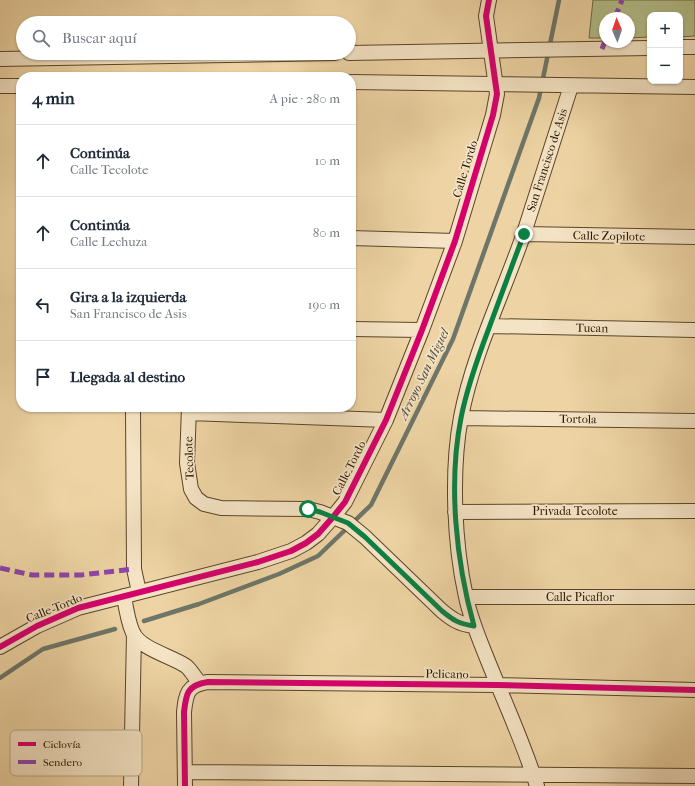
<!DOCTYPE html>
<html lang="es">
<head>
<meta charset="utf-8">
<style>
	:root { --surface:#fff; --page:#f6f6f7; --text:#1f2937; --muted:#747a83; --line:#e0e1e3 }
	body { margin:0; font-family:"IM FELL French Canon",serif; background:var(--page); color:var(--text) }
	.controls { position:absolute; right:12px; top:12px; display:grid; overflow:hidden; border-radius:8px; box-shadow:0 1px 3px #0004 }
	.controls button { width:36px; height:36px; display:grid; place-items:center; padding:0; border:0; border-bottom:1px solid var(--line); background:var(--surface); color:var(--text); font:20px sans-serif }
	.compass { position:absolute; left:599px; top:12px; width:36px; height:36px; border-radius:50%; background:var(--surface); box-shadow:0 1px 3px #0004; rotate:358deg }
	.stop { position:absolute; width:12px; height:12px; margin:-9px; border:3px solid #0b8043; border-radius:50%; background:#fff }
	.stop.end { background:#0b8043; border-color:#fff; box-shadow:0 1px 4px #0008 }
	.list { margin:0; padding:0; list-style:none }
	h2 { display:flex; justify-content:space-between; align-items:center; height:52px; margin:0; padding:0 16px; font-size:17px }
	h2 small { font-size:13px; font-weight:400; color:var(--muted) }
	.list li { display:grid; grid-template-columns:26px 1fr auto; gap:12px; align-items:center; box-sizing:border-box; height:72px; padding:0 16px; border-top:1px solid var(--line) }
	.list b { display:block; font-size:15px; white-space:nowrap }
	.list p { margin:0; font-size:13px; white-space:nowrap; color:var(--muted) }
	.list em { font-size:13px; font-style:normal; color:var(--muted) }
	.icon { flex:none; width:22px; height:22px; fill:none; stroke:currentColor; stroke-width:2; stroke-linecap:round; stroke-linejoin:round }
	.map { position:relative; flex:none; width:695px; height:786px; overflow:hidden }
	.search { position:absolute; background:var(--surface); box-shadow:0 1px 3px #0004; left:16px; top:16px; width:340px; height:44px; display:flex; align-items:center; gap:10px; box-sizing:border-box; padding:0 14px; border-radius:22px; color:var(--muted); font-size:15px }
	.panel { position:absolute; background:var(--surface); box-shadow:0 1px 3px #0004; left:16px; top:72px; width:340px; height:340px; border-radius:16px }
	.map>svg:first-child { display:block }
</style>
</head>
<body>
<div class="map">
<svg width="695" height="786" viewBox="0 0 695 786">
	<rect width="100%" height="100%" fill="#eed4a4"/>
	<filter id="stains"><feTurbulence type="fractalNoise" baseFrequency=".005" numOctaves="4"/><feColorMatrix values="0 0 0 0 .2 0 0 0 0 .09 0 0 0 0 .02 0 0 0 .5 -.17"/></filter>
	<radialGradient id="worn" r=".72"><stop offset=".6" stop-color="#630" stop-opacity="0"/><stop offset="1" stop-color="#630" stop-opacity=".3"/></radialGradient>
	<path fill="#b3be8a" stroke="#6e6945" d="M593 0H695V36L680 37V15H650V37L629 38V18H605V38H589Z"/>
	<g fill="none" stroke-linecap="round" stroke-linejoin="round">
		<path stroke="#6e7669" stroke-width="4.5" d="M144 621 199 604 279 574 318 556 371 505 453 339 539 98 559 0
			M0 678 43 649 115 629"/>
		<g stroke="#5a4429" stroke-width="16">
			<path id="minor" d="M680 47H695
				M349 53 650 48
				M0 59 335 53
				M351 82 695 87
				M0 86H21
				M524 234 695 237
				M351 238 455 241
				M489 326 695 330
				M351 329 422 330
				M133 407 134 569 139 592
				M189 407 187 463 191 489 196 498 204 504 221 508 308 509 320 512 348 523 365 537 442 611C453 620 459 624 474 626
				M189 413 386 420
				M461 418 695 421
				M455 512 695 511
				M124 596C126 609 128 622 133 633 141 649 171 656 186 666 191 670 195 678 200 683
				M466 597H695
				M0 647 37 626 78 608 258 562 291 551 306 543 318 534 333 517 345 502 386 420 422 330 455 241 493 115 497 94 486 16 489 0
				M185 772 695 776
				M131 786 134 634
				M185 786 184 712C186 694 187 685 208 682L497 685 695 690
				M537 786C523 741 503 699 486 656 478 636 470 617 466 597 454 543 451 471 461 417 473 354 503 294 524 233 540 184 555 135 571 86"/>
		</g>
		<use href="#minor" stroke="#f4e3c4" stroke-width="14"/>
		<path stroke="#8e44ad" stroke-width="5" stroke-dasharray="10 5" stroke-linecap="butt" d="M615 18 622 0
			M602 49 605 41
			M0 568 32 575H81L134 569"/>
		<g stroke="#f4e3c4" stroke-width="8">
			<path id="cycleway" d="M0 647 37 626 78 608 258 562 291 551 306 543 318 534 333 517 345 502 386 420 422 330 455 241 493 115 497 94 486 16 489 0
				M185 786 184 712C186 694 187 685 208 682L497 685 695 690"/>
		</g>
		<use href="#cycleway" stroke="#d6006c" stroke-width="6"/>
	</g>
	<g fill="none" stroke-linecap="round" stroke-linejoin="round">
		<path stroke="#0b8043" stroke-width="5" d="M308 509 320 512 348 523 365 537 442 611C453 620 459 624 474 626 456 561 448 484 461 418 467 387 478 357 489 328 501 296 512 265 524 234"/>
	</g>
	<g text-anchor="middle" stroke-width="3.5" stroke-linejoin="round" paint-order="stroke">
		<g font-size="12" fill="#281400" stroke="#f4e3c4">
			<text transform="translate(547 160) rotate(-72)" y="4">San Francisco de Asis</text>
			<text transform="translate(465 169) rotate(-73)" y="4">Calle Tordo</text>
			<text transform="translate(609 236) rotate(1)" y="4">Calle Zopilote</text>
			<text transform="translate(592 328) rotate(1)" y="4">Tucan</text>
			<text transform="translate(578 419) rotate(1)" y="4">Tortola</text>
			<text transform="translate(189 458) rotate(-92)" y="4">Tecolote</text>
			<text transform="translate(349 468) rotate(-63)" y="4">Calle Tordo</text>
			<text x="575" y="515">Privada Tecolote</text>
			<text x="580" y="601">Calle Picaflor</text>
			<text transform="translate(54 608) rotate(-22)" y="4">Calle Tordo</text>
			<text transform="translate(447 674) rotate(1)" y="4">Pelicano</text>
		</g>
		<g font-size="13" font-style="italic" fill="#514d3d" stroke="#f4e3c4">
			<text transform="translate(423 374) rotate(-64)" y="5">Arroyo San Miguel</text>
		</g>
	</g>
	<rect x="10" y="730" width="132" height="46" rx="6" fill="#f4e3c4" stroke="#b7a589" stroke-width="1"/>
	<rect x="18" y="742" width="18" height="4" fill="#d6006c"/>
	<rect x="18" y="760" width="18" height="4" fill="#8e44ad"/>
	<g font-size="11" fill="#281400">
		<text x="43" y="748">Ciclovía</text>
		<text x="43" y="766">Sendero</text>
	</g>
	<rect width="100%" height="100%" filter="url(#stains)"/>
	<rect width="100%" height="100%" fill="url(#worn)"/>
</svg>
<div class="controls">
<button>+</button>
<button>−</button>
</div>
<svg class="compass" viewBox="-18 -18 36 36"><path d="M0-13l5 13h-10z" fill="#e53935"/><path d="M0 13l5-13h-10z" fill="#747a83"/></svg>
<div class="stop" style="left:308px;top:509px"></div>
<div class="stop end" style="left:524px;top:234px"></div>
<div class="search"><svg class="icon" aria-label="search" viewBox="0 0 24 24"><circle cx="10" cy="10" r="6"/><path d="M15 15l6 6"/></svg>Buscar aquí</div>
<section class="panel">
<h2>4 min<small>A pie · 280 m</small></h2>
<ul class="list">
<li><svg class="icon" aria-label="ahead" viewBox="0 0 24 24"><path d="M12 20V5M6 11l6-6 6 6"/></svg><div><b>Continúa</b><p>Calle Tecolote</p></div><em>10 m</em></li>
<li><svg class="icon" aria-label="ahead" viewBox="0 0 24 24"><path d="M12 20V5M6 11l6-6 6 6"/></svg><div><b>Continúa</b><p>Calle Lechuza</p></div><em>80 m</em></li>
<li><svg class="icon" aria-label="left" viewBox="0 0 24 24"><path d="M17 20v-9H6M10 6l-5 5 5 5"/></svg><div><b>Gira a la izquierda</b><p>San Francisco de Asis</p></div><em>190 m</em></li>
<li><svg class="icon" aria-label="arrive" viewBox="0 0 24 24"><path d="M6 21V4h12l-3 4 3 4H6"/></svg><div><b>Llegada al destino</b></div></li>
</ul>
</section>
</div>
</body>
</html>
